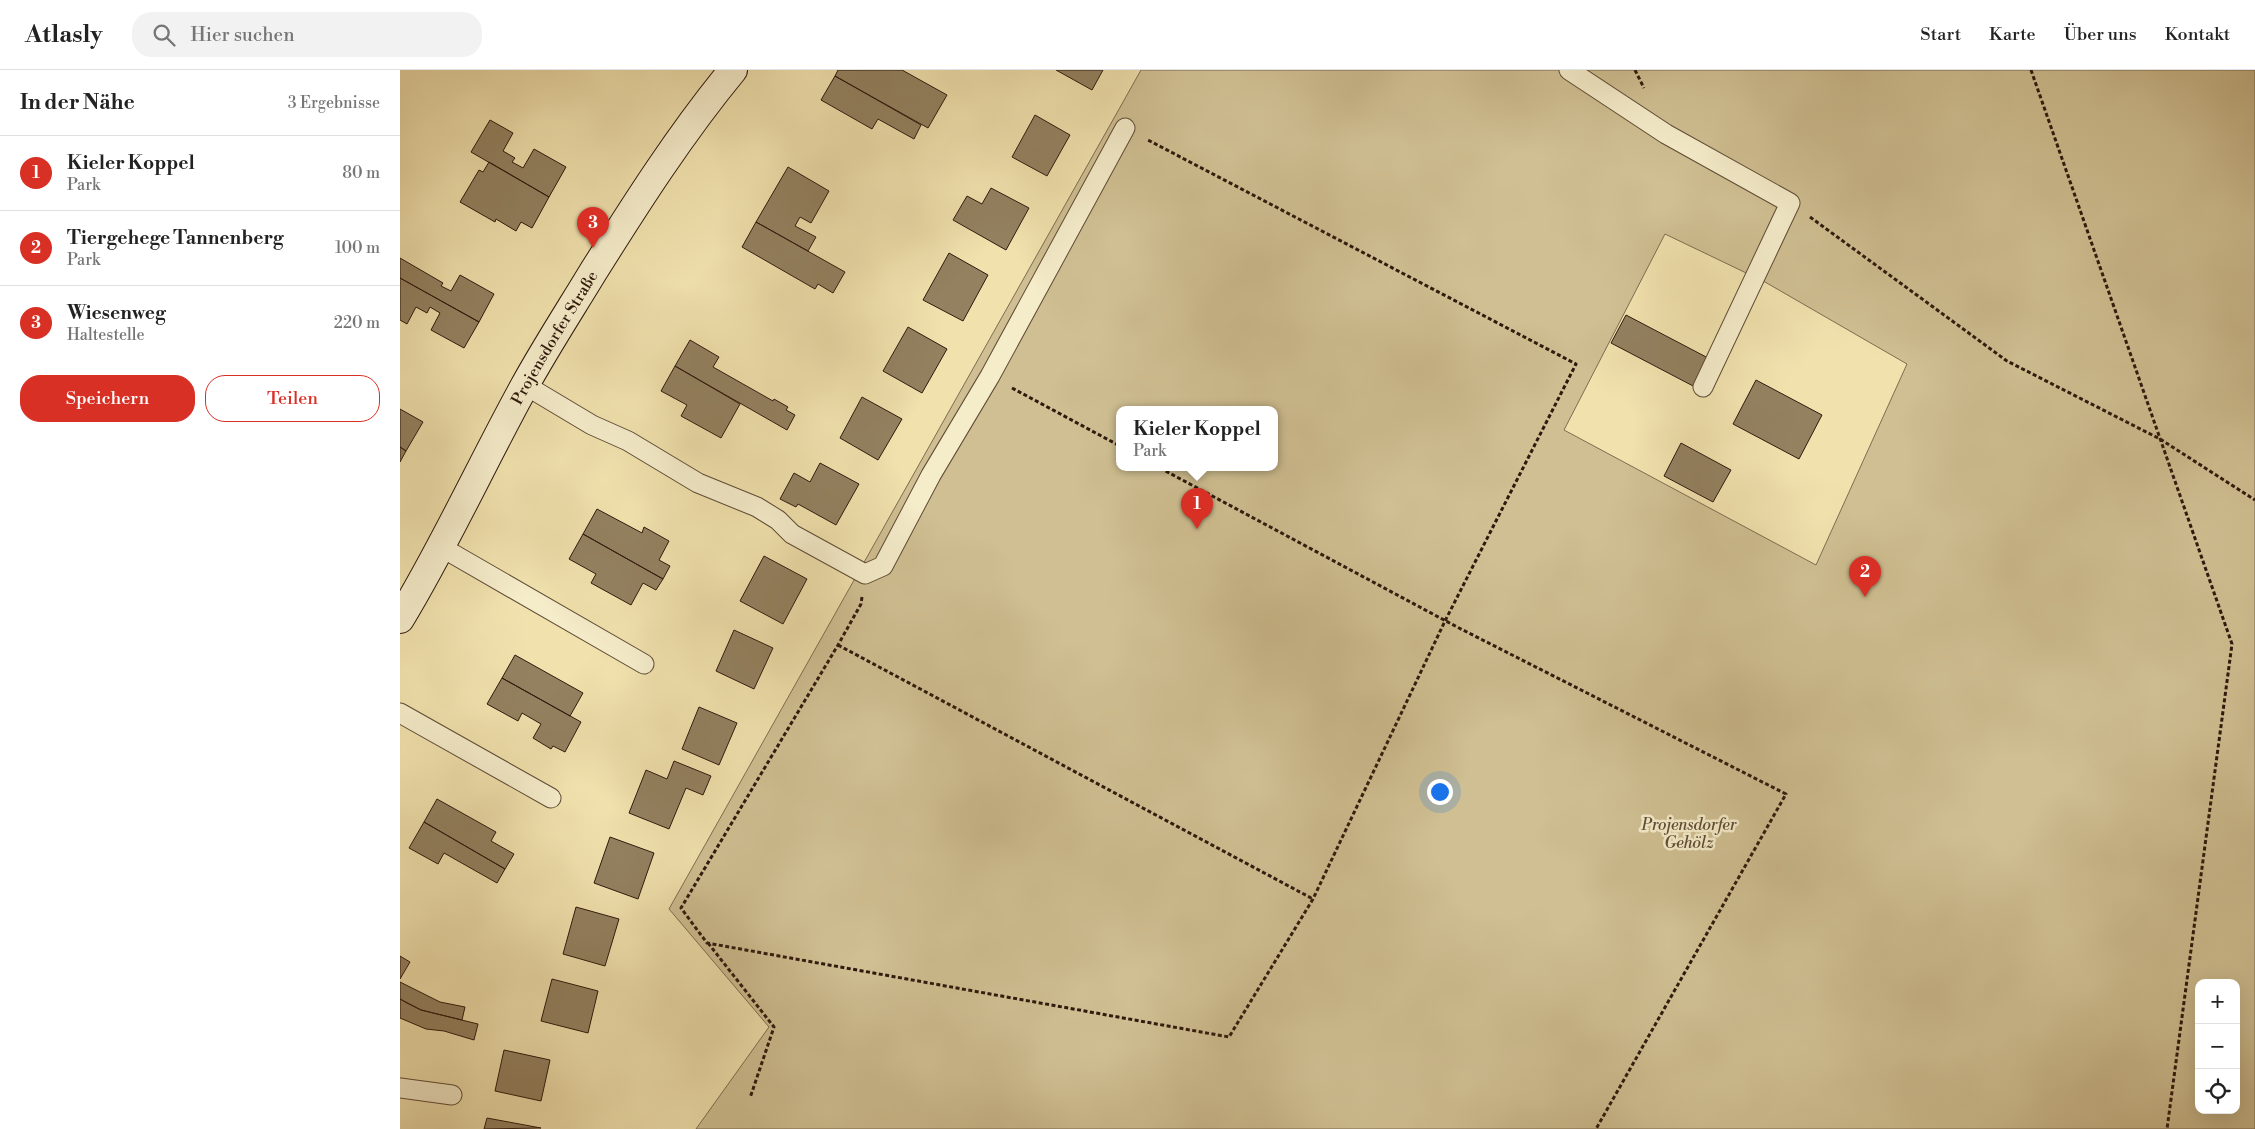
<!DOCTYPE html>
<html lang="de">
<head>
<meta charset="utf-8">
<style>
	:root { --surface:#fff; --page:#f2f2f2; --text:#222; --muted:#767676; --line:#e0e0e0; --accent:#d93025 }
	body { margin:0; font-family:"Libre Bodoni",serif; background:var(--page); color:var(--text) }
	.controls { position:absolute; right:15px; bottom:15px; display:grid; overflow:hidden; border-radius:10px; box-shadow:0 5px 20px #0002 }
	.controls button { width:45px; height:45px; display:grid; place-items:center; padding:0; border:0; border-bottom:1px solid var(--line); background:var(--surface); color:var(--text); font:25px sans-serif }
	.you { position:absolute; left:1039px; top:721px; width:18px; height:18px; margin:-12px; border:4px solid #fff; border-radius:50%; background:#1a73e8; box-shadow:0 0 0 8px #1a73e833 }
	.badge { display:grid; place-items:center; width:32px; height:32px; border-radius:50%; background:var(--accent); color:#fff; font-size:16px; font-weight:700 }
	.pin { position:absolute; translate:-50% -41px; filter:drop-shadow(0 1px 2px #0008) }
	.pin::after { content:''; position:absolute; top:26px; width:18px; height:15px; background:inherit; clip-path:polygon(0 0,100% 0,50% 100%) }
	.popup { position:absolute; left:716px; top:336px; width:162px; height:65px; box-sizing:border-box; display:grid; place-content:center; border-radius:10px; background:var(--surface); filter:drop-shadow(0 1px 4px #0005); font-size:16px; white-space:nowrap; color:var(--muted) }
	.popup b { font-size:19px; color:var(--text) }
	.popup::after { content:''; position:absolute; left:50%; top:100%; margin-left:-10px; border:10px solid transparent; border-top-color:var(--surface) }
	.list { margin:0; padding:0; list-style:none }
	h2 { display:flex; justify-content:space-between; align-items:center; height:65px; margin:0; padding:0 20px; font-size:21px }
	h2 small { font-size:16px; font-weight:400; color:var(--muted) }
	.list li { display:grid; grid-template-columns:32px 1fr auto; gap:15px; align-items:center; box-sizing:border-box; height:75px; padding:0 20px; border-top:1px solid var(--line) }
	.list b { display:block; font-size:19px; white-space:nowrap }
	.list p { margin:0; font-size:16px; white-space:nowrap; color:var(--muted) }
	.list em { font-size:16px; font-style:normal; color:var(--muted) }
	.actions { display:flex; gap:10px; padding:15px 20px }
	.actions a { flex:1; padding:11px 0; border:1px solid var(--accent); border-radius:20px; text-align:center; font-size:18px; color:var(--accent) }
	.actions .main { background:var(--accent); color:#fff }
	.icon { flex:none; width:28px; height:28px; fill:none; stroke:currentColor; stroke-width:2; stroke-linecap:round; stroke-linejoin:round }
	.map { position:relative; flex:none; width:1855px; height:1059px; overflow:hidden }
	header { display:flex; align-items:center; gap:30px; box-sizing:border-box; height:70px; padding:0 25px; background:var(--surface); border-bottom:1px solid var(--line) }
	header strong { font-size:24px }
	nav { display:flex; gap:28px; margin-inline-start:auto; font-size:18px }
	.search { width:350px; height:45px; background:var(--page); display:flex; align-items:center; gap:12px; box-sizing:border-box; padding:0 18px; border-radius:20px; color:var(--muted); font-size:19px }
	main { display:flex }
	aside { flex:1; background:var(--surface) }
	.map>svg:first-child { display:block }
</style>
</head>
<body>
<header>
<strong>Atlasly</strong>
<div class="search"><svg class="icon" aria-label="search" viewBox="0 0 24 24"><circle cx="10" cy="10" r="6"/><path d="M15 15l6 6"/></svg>Hier suchen</div>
<nav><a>Start</a><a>Karte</a><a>Über uns</a><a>Kontakt</a></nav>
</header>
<main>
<aside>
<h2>In der Nähe<small>3 Ergebnisse</small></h2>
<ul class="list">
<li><span class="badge">1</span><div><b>Kieler Koppel</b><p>Park</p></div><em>80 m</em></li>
<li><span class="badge">2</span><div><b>Tiergehege Tannenberg</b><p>Park</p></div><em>100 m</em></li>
<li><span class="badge">3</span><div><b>Wiesenweg</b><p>Haltestelle</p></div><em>220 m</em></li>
</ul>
<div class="actions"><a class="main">Speichern</a><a>Teilen</a></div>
</aside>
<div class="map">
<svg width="1855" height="1059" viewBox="0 0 1855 1059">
	<rect width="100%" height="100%" fill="#f0e1ad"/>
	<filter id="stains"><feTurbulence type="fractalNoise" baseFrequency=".004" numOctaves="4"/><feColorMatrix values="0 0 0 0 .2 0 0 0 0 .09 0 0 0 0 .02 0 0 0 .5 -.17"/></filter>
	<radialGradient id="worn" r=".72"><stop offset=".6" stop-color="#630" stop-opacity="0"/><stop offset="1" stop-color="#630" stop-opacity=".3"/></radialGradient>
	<path fill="#cfbf92" stroke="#7e6c50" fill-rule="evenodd" d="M741 0H1855V1059H296L369 957 269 839ZM1265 164 1365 212 1507 294 1416 495 1164 360ZM720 340H874V398H720ZM1799 913H1836V1040H1799Z"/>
	<path fill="#938160" stroke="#2e190d" d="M438 0H502L547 25 528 58 435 6Z
		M656 0H703L692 20Z
		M435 6 521 55 514 69 478 49 472 59 421 30Z
		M635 45 670 65 647 106 612 87Z
		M90 50 113 63 103 81 115 88 112 92 123 98 134 79 166 97 149 127 71 82Z
		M89 92 149 127 132 158 121 152 116 161 96 149 95 152 60 132 79 100 83 102Z
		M388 97 429 121 411 153 400 147 395 156 416 167 408 181 356 152Z
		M591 118 629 138 606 180 553 150 567 126 582 134Z
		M356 152 445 202 433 223 418 214 415 219 342 177Z
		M549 183 588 205 563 251 523 230Z
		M0 188 43 213 41 216 51 221 60 205 94 224 79 252 0 208Z
		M0 208 79 252 64 278 31 260 40 243 30 237 27 243 16 237 7 254 0 250Z
		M1226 245 1310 289 1295 317 1211 273Z
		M508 257 547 279 522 323 483 301Z
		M290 270 319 287 313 297 373 331 374 329 388 337 386 340 395 345 387 360 275 296Z
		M275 296 340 334 321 368 281 346 287 335 261 321Z
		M1356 310 1422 345 1399 389 1333 354Z
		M462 327 502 349 478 390 440 368Z
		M0 339 23 352 6 381 0 377Z
		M1281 373 1331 400 1313 432 1264 406Z
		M0 377 6 381 0 392Z
		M420 393 459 414 436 455 398 434 396 437 380 429 394 403 410 412Z
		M197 439 242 463 244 457 269 471 259 490 270 496 263 509 183 464Z
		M183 464 263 509 256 520 243 513 231 535 191 513 196 504 169 489Z
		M364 486 407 509 383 554 340 531Z
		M334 560 373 578 354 619 316 601Z
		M115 585 183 623 170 646 102 608Z
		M102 608 181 652 165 682 153 676 151 679 133 668 141 654 122 643 118 651 87 634Z
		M299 637 337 653 319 695 282 679Z
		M274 691 311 706 303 725 286 718 269 759 229 743 246 700 267 709Z
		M37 729 96 762 91 771 114 784 105 799 24 752Z
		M24 752 105 799 97 813 44 783 38 794 9 778Z
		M210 767 254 783 238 829 194 813Z
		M176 837 219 849 205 896 163 884Z
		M0 886 10 892 0 909Z
		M152 909 198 921 188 963 141 951Z
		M0 912 40 932 65 937 62 950 21 940 7 933 0 929Z
		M0 929 21 940 78 954 74 970 44 961 26 959 0 948Z
		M104 980 150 990 141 1031 95 1021Z
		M87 1048 141 1058 84 1059Z"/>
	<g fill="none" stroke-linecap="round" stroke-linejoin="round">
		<g stroke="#5e4b35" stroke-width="21">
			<path id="lane" d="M1169 0 1266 64 1390 133 1303 317
				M125 315 192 355 228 371 298 413 357 437 378 450 392 464 465 504 483 496 531 405 590 306 725 58
				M41 477 244 594
				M0 643 151 728
				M0 1018 52 1025"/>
		</g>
		<g stroke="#2e190d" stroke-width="30">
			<g id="secondary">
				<path id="s1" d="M0 549C46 473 82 393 125 315 146 277 170 240 193 202 237 132 281 63 333 0"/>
			</g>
		</g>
		<path stroke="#2e190d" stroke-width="3" stroke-dasharray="4 2.5" stroke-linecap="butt" d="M1235 0 1244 18
			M1631 0 1832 574 1767 1059
			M1410 147 1607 291 1760 369 1855 430
			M612 318 720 376
			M760 398 1059 558 1386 724 1196 1059
			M462 527 461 534 438 575 281 838 307 873 829 967 913 829 1045 551 1176 294 746 69
			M438 575 913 829
			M308 873 374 957 350 1028"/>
		<use href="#lane" stroke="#f5ecca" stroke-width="19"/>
		<use href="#secondary" stroke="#f5ecca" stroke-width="28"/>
	</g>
	<g text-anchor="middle" stroke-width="5" stroke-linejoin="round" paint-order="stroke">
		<g font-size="16" fill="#2e190d" stroke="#f5ecca">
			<text dy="6" stroke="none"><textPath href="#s1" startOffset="321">Projensdorfer Straße</textPath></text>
		</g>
		<g font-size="16" font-style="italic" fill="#5e4b35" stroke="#f5ecca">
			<text x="1289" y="760">Projensdorfer<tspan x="1289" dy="18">Gehölz</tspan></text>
		</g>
	</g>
	<rect width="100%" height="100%" filter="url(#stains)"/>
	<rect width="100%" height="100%" fill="url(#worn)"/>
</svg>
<div class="controls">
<button>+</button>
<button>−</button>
<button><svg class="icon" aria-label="locate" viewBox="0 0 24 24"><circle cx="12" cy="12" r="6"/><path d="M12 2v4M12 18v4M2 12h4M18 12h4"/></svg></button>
</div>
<div class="you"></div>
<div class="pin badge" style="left:797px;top:459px">1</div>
<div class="popup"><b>Kieler Koppel</b>Park</div>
<div class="pin badge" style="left:1465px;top:527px">2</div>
<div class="pin badge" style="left:193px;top:178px">3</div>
</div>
</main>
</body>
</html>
